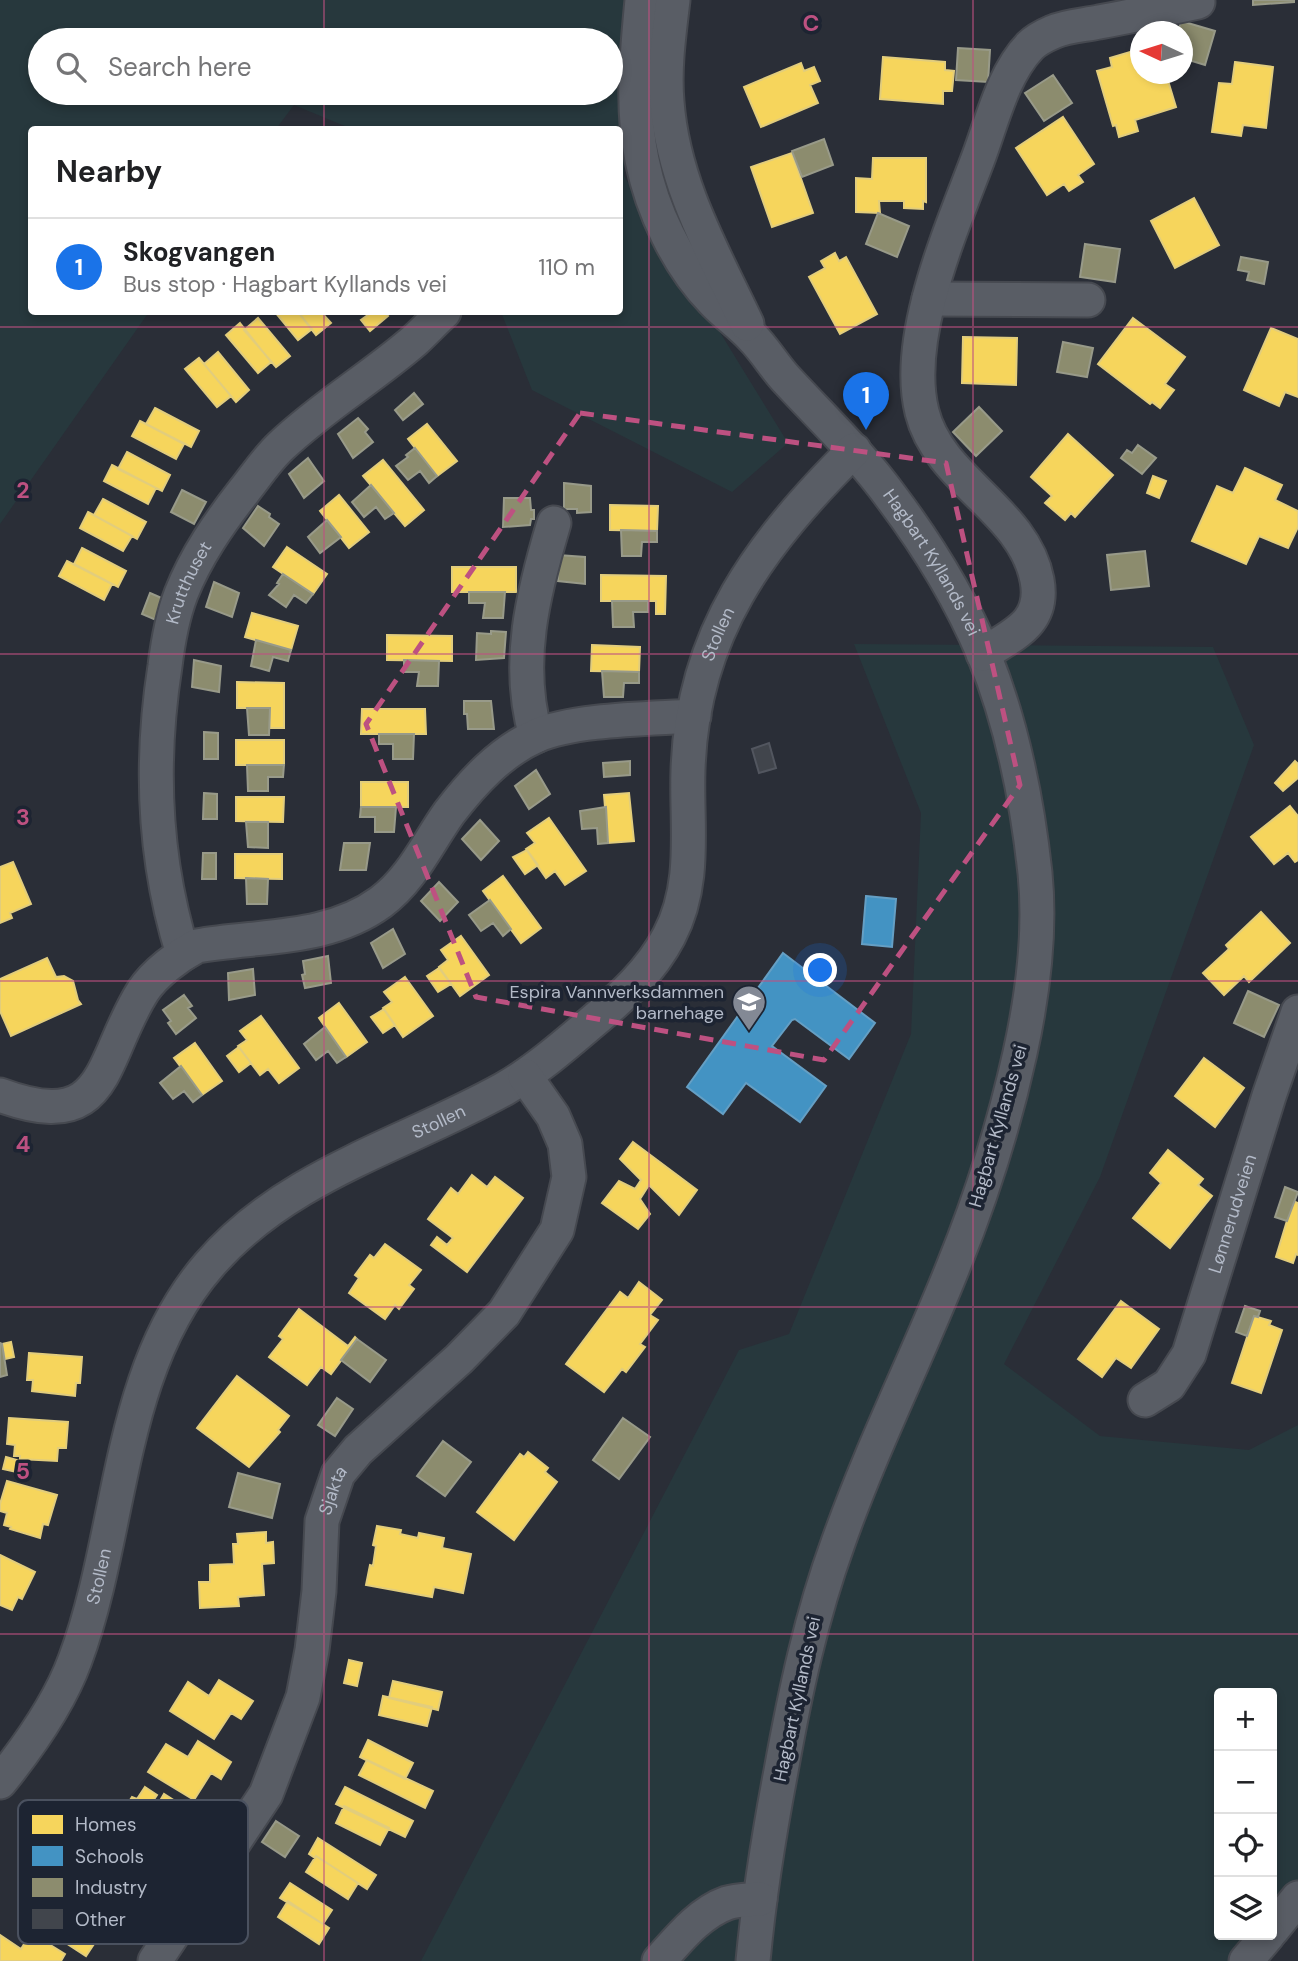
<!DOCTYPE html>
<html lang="en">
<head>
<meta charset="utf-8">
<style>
	:root { --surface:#fff; --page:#f6f6f6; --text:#202124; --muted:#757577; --line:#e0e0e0; --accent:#1a73e8 }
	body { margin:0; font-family:"DM Sans",sans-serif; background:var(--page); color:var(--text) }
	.controls { position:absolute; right:21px; bottom:21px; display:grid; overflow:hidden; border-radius:7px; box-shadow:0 4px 10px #0003 }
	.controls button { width:63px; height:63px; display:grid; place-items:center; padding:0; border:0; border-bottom:2px solid var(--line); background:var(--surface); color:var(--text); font:35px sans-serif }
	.compass { position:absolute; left:1130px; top:21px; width:63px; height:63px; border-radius:50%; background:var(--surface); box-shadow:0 4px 10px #0003; rotate:274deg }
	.you { position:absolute; left:821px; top:971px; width:24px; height:24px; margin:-18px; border:5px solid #fff; border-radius:50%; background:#1a73e8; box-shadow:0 0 0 10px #1a73e833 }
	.badge { display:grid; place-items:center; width:46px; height:46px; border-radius:50%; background:var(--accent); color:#fff; font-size:23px; font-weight:700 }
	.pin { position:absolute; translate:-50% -58px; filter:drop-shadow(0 2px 4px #0008) }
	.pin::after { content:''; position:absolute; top:37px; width:24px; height:21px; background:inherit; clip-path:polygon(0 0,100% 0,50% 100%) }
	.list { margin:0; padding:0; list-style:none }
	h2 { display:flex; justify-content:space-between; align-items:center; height:91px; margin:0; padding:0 28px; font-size:30px }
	h2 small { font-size:23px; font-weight:400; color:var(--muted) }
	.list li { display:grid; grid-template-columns:46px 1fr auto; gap:21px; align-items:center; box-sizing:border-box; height:98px; padding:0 28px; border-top:2px solid var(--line) }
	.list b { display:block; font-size:26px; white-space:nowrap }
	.list p { margin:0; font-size:23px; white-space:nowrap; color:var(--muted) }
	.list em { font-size:23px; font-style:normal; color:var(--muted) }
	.icon { flex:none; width:38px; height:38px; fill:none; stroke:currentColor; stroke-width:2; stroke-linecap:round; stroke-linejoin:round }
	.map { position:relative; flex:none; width:1298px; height:1961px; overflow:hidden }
	.search { position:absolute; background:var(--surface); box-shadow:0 4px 10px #0003; left:28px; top:28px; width:595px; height:77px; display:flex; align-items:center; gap:18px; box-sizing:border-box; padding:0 24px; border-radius:38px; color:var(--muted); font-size:26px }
	.panel { position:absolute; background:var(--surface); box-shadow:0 4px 10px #0003; left:28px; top:126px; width:595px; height:189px; border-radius:7px }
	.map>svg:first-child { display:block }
</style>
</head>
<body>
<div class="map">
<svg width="1298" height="1961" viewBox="0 0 1298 1961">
	<rect width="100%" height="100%" fill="#2a2e37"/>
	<path fill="#27383d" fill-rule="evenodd" d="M0 0H626L624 176 788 443 732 492 532 390 501 312H620V130L352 129 294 105 276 129 32 130V312H149L0 524ZM40 40H611V93H40Z
		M854 644 1213 647 1254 745 1100 1177 1004 1364 1100 1436 1249 1450 1298 1425V1898L1272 1930V1693H1219V1935H1268L1246 1961H421L739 1350 789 1334 911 1034 921 813Z"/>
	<path fill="#f6d55c" stroke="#e2cd7c" stroke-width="2" d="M1140 49V74H1166L1176 107 1135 120 1138 131 1119 137 1116 125 1113 126 1097 71 1112 67 1110 58Z
		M883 57 945 62V70L954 71 952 91H943V104L880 99Z
		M1235 62 1273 67 1266 128 1243 125 1241 136 1212 132 1219 83 1232 84Z
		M801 63 804 71 814 67 820 81 810 85 818 103 761 127 744 87Z
		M1063 117 1094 164 1078 175 1083 182 1069 191 1064 184 1047 195 1016 148Z
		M792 153 813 213 772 227 751 167Z
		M873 158H926V202L923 201V209L904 208V201H879L880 213 856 212V178L872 179Z
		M1194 198 1219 245 1175 268 1151 221Z
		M835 253 839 261 846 257 877 314 840 334 809 277 825 268 821 261Z
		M275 312H298L312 329 298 340Z
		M298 312H321L331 323 316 335Z
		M372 312H384L388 316 370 331 361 320Z
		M258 318 290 356 276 367 244 330Z
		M1133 318 1185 357 1165 384 1174 390 1160 408 1152 402 1150 404 1098 364Z
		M240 323 271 362 258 373 226 335Z
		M1271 328 1298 339V397L1285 392 1279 406 1244 390Z
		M963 337 1017 338 1016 385 962 383Z
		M218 352 249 390 236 402 204 364Z
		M199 358 231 396 217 407 185 369Z
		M155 408 199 431 191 447 146 424Z
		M140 421 184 444 176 459 132 436Z
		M427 424 457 461 437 476 408 439Z
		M1068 434 1113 475 1075 517 1071 513 1065 520 1045 503 1052 496 1031 477Z
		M127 452 170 475 162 491 118 469Z
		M383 460 424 510 405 526 363 476Z
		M112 465 156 488 148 504 104 481Z
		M1245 468 1282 485 1275 500 1298 511V527L1288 548 1259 536 1246 564 1192 541 1217 486 1233 493Z
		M1153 476 1166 481 1159 498 1147 493Z
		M339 495 369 532 349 548 320 511Z
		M103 499 146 522 137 539 94 515Z
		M610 505 658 506 657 531 610 530Z
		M88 512 132 536 123 551 80 528Z
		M287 547 327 574 313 594 273 567Z
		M82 548 126 571 118 587 74 564Z
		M67 561 112 584 104 600 59 576Z
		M452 567H516V592H452Z
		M601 575 666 576 665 614H656V601H601Z
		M252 613 298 626 291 650 245 637Z
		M387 635 452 636V661L387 660Z
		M592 645 640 647 639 672 591 671Z
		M237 682 284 683V728H270V708H237Z
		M362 709H425L426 734H361Z
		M236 740H284V765H236Z
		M1295 761 1298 764V778L1283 791 1275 783Z
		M361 782H408V807H361Z
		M629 793 634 841 608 843 604 795Z
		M236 797H284L283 822 236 821Z
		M1290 806 1298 816V860L1295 862 1288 853 1274 864 1251 837Z
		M549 818 586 871 565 885 555 871 546 878 526 849 535 843 527 833Z
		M527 850 538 865 525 874 513 857Z
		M235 854H282V879L235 878Z
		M13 862 31 904 10 913 12 918 0 923V867Z
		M503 876 541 928 521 943 483 891Z
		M1261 912 1290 943 1249 982 1244 976 1224 995 1203 973 1229 949 1226 945Z
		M461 936 489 975 460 996 439 967 448 960 441 950Z
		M47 958 56 977 64 976 73 981 78 1000 81 1004 11 1036 0 1011V979Z
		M439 968 451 984 438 992 427 976Z
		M405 977 433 1016 403 1037 383 1008 392 1002 384 992Z
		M339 1003 367 1042 346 1057 319 1018Z
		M384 1009 395 1025 383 1033 371 1017Z
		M261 1016 299 1068 279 1083 268 1069 260 1075 238 1046 247 1040 240 1031Z
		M195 1043 222 1081 202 1095 174 1058Z
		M239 1047 251 1063 239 1072 227 1056Z
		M1204 1058 1244 1088 1215 1127 1175 1096Z
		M633 1142 697 1190 679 1215 649 1185 640 1199 650 1214 638 1229 602 1203 619 1181 635 1189 641 1180 620 1159Z
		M1168 1150 1203 1179 1198 1185 1212 1196 1170 1248 1133 1218 1161 1183 1150 1173Z
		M472 1175 487 1187 495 1177 523 1198 467 1272 431 1245 437 1237 447 1245 453 1238 428 1219 451 1188 458 1194Z
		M1293 1201 1298 1203V1255L1296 1254 1293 1263 1276 1257Z
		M385 1244 421 1270 409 1285 414 1289 399 1309 395 1305 385 1319 349 1293 359 1278 355 1275 370 1255 374 1258Z
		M639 1282 662 1300 650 1315 658 1320 640 1344 645 1347 626 1372 622 1369 604 1392 566 1364 620 1292 628 1298Z
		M1121 1301 1159 1329 1131 1368 1116 1358 1102 1377 1078 1359Z
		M299 1309 348 1346 355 1337 357 1339 331 1374 321 1367 307 1385 269 1357 283 1339 279 1336Z
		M1254 1316 1271 1321 1269 1325 1282 1330 1261 1393 1232 1383Z
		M11 1342 14 1357 5 1359 2 1344Z
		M29 1353 82 1357 80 1383H76L75 1396 32 1391 33 1380H27Z
		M237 1376 289 1416 278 1430 280 1432 249 1467 197 1428Z
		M9 1418 68 1422 66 1448H58L57 1461 20 1459V1456H14L15 1445 7 1444Z
		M528 1452 548 1468 545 1472 557 1482 514 1540 477 1512 520 1454 524 1457Z
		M6 1457 20 1461 17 1472 3 1469Z
		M7 1481 57 1495 48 1525 43 1524 40 1538 10 1529 11 1527 4 1525 7 1513 0 1511V1504Z
		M377 1526 401 1530 400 1534 418 1538 419 1533 444 1538 442 1548 471 1554 463 1593 434 1587 432 1597 366 1585 370 1565 373 1566 376 1546 373 1545Z
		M266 1532V1543L273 1542 274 1563 262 1564 264 1595 238 1597 239 1606 200 1608 199 1582H210V1565L234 1564 233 1544H238L237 1534Z
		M0 1555 35 1572 22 1599 18 1597 12 1610 0 1605Z
		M349 1660 362 1663 357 1686 344 1683Z
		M219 1680 253 1701 241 1719 231 1713 214 1739 170 1711 188 1682 209 1696Z
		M393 1681 442 1692 438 1710 389 1698Z
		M383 1696 432 1707 427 1726 379 1715Z
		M368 1740 413 1763 405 1779 360 1757Z
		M198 1741 231 1762 221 1779 211 1773 194 1800 148 1772 166 1744 188 1757Z
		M367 1760 433 1791 425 1808 359 1775Z
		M145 1787 157 1795 149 1807 154 1811 164 1794 197 1815 186 1833 176 1827 160 1854 114 1825 132 1797 137 1799Z
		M345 1787 413 1821 405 1837 336 1804Z
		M344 1806 389 1828 380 1845 336 1823Z
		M318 1838 376 1875 367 1889 316 1856 315 1858 309 1854Z
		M316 1856 358 1883 348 1899 306 1872Z
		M290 1883 332 1910 323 1924 280 1898Z
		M60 1886 72 1894 66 1903 71 1906 81 1891 115 1912 86 1956 32 1921 50 1893 54 1896Z
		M288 1901 329 1928 319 1944 278 1917Z
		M31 1933 65 1954 61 1961H0V1935L21 1949Z"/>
	<path fill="#4393c3" stroke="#659fc4" stroke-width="2" d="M866 896 896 899 892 947 862 944Z
		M783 953 875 1023 849 1059 795 1019 792 1020 772 1046 826 1086 800 1122 746 1083 723 1114 687 1087Z"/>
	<path fill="#8c8c6e" stroke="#989a89" stroke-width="2" d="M1253 0H1294V2L1253 5Z
		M1181 21 1215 31 1205 65 1182 58V32H1178Z
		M958 48 990 50 988 82 956 80Z
		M1053 75 1072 103 1044 121 1025 93Z
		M824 139 833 165 802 177 792 151Z
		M878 213 909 226 897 257 866 244Z
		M1085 244 1120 249 1115 282 1080 277Z
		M1241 257 1268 262 1264 284 1247 280 1249 272 1238 270Z
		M1063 342 1093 348 1087 377 1057 372Z
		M414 393 423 404 403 420 395 410Z
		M979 407 1002 431 976 456 953 432Z
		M358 418 368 429 365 432 373 442 353 458 338 434Z
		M1138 445 1156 458 1142 474 1121 458 1127 450 1132 453Z
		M415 448 437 476 429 483 420 471 408 480 396 466 408 457 406 455Z
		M308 458 324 481 304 498 289 474Z
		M564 483 591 486V512L577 513V509H564Z
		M371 485 394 513 385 519 376 507 364 517 352 502Z
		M182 490 206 502 194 524 171 512Z
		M504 498H530L531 510H534V519H531L530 525 503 527Z
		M258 506 270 514 269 517 279 524 264 546 243 528Z
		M327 520 341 537 320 553 308 537Z
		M621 530 657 531V542H642L641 556H622Z
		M1145 551 1149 586 1111 590 1107 555Z
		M558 555 585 557V584L558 581Z
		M283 574 313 594 306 603 294 595 286 607 269 595 279 584 277 583Z
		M214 582 239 593 232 617 206 607Z
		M469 592H505L503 618H483L485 603H469Z
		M150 593 164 599 156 620 142 614Z
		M612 601H648V612H633L634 627H613Z
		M491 631 506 632 504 658 476 660 477 633 491 634Z
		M256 640 291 650 288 661 273 657 269 671 251 666Z
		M194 660 221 666 219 692 192 687Z
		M404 660 439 661 438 686H417L419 672H404Z
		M602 671 639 672V683H624L623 697H604Z
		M464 701H491L494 729H468L467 714H464Z
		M247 708H270L269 735H249Z
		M204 732 218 733V759H204Z
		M379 734H414L413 759H393V744H379Z
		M630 761V775L604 777 603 763Z
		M247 765H284L283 777H268V791H248Z
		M536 770 550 794 529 809 515 786Z
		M204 793 217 794V819H203Z
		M361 807H396L394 832H375V817H360Z
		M606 807 608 843 598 844 597 828 582 829 580 811Z
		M480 820 499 841 481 860 462 839Z
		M246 822H268V848L248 847Z
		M344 843H370L366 870H340Z
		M203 853H216V879H202Z
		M246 878 268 879 267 904H247Z
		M439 882 458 902 440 921 421 901Z
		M490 900 511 929 503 936 493 923 481 931 469 915Z
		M393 929 405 954 383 968 371 943Z
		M328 956 331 983 305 988 302 975 305 974 303 961Z
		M253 969 255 995 229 1000 228 973Z
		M1248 991 1279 1005 1264 1037 1234 1023Z
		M184 995 192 1006 188 1008 196 1018 176 1034 168 1023 171 1021 163 1010Z
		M325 1027 346 1057 337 1063 328 1051 316 1060 304 1044Z
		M181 1066 202 1095 193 1102 184 1091 173 1099 160 1083Z
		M1285 1187 1298 1192 1287 1221 1275 1217Z
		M1245 1306 1260 1311 1258 1317 1254 1316 1247 1336 1236 1332Z
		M357 1339 386 1360 370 1382 341 1360Z
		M0 1343 2 1344 7 1375 0 1377Z
		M337 1398 353 1409 335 1436 318 1425Z
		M623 1418 650 1437 619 1479 593 1460Z
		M443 1441 471 1462 445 1496 417 1476Z
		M238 1473 280 1484 272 1518 229 1507Z
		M276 1821 299 1836 285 1857 262 1842Z"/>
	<path fill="#41454c" stroke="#52565f" stroke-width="2" d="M769 743 776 768 759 773 752 749Z"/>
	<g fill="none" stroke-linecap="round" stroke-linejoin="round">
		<g stroke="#464950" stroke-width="37">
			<g id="minor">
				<path id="s1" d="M642 0C637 53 631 107 642 160 652 210 677 264 713 301 725 314 740 324 752 337 765 350 774 366 786 379 822 418 861 455 892 498 928 546 961 600 984 655 1012 724 1027 799 1035 873 1041 933 1033 994 1020 1053 1004 1126 981 1198 953 1267 916 1360 871 1449 838 1543 811 1617 795 1693 781 1771 769 1834 759 1897 753 1961"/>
				<path d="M673 0C669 34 664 68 667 102 673 183 713 252 747 324"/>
				<path d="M929 299 1088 300"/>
				<path d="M983 654C1014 634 1045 623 1037 580 1024 510 939 481 922 412 903 336 953 226 979 156 992 121 1003 74 1030 46 1035 41 1046 35 1053 32 1066 26 1085 25 1099 22 1132 16 1165 9 1198 2"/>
				<path d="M536 736C515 664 533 593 554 523"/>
				<path id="s2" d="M183 954C154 861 150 762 165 666 168 641 172 618 181 594 196 556 219 523 244 491 256 476 267 459 281 446 322 407 371 378 414 341 424 332 434 321 444 312"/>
				<path d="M0 1095C110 1136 99 1060 143 991 155 973 178 956 197 946 259 935 328 941 381 902 412 879 427 844 449 813 472 783 500 752 536 736 574 719 650 719 694 716"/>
				<path id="s3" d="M1145 1400 1169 1385 1189 1354 1269 1096 1298 1012"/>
				<path id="s4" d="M0 1782C29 1746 59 1704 75 1660 123 1532 116 1372 209 1265 286 1175 404 1145 504 1089 535 1071 564 1046 591 1023 621 998 651 971 669 936 697 883 686 826 688 770 692 633 761 543 854 450"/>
				<path d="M1272 1930 1298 1898"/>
				<path id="s5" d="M155 1961 266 1794 303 1697 312 1650 319 1591 322 1521 338 1474 358 1450 459 1359 504 1313 557 1230 569 1177 565 1144 553 1116 525 1076"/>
				<path d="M659 1961C678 1940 699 1913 727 1903 736 1900 749 1900 760 1899"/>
				<path d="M1246 1961 1268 1935"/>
			</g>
		</g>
		<use href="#minor" stroke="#595d65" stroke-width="33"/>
	</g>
	<path fill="none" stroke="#bd5181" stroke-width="5" stroke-dasharray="14 9" stroke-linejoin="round" d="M580 413 946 463 1020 785 824 1060 476 997 366 724Z"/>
	<path fill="none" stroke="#bd5181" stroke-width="2" stroke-opacity="0.55" d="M324 0V40M649 0V1961M973 0V1961M324 93V130M324 312V1961M0 327H1298M0 654H1298M0 981H1298M0 1307H1298M0 1634H1298"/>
	<defs>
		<g id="school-pin" transform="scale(1.75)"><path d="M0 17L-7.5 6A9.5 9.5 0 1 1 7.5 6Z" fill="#838995" stroke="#1d2432"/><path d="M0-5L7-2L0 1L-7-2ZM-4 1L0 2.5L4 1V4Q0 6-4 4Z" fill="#fff"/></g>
	</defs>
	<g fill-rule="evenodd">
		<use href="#school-pin" x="749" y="1002"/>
	</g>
	<g text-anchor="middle" stroke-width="7" stroke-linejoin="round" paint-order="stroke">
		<g font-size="18" fill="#b3bac8" stroke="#1d2432">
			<text dy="6" stroke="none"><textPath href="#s1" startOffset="663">Hagbart Kyllands vei</textPath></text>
			<text dy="6" stroke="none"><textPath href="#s2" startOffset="378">Krutthuset</textPath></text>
			<text dy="6" stroke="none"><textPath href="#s4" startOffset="1447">Stollen</textPath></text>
			<text dy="6" stroke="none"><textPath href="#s4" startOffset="838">Stollen</textPath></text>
			<text transform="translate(998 1126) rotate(-74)" y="6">Hagbart Kyllands vei</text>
			<text dy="6" stroke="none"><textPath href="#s3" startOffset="212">Lønnerudveien</textPath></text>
			<text dy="6" stroke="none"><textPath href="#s5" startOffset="514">Sjakta</textPath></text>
			<text dy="6" stroke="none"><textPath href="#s4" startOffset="231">Stollen</textPath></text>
			<text transform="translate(797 1699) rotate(-78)" y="6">Hagbart Kyllands vei</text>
		</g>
		<g font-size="18" fill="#b3bac8" stroke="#1d2432" text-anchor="end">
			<text x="724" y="998">Espira Vannverksdammen<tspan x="724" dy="21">barnehage</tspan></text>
		</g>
	</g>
	<rect x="18" y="1800" width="230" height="144" rx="10" fill="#1d2432" stroke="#4a515f" stroke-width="2"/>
	<rect x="32" y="1815" width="31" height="19" fill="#f6d55c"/>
	<rect x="32" y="1846" width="31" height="20" fill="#4393c3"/>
	<rect x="32" y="1878" width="31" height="19" fill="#8c8c6e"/>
	<rect x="32" y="1909" width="31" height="20" fill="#41454c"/>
	<g font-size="19" fill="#b3bac8">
		<text x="75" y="1831">Homes</text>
		<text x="75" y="1863">Schools</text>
		<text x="75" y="1894">Industry</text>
		<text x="75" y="1926">Other</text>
	</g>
	<g font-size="23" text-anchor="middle" font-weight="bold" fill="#bd5181" stroke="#1d2432" stroke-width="7" stroke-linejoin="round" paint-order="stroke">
		<text x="811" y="31">C</text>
		<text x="23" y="498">2</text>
		<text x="23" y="825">3</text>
		<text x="23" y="1152">4</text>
		<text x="23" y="1479">5</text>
	</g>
</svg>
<div class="controls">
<button>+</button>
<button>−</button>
<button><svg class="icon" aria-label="locate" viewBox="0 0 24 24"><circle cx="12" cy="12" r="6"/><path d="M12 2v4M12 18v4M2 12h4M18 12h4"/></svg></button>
<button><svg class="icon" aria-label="layers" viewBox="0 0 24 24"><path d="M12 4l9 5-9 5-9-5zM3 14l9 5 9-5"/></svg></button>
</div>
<svg class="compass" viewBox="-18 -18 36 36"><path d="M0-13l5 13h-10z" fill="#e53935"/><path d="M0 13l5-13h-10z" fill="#757577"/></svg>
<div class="you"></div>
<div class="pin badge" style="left:866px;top:430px">1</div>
<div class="search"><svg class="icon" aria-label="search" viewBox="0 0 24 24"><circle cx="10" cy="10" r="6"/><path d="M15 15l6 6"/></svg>Search here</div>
<section class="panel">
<h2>Nearby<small></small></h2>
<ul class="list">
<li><span class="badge">1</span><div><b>Skogvangen</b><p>Bus stop · Hagbart Kyllands vei</p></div><em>110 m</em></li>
</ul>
</section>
</div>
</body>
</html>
